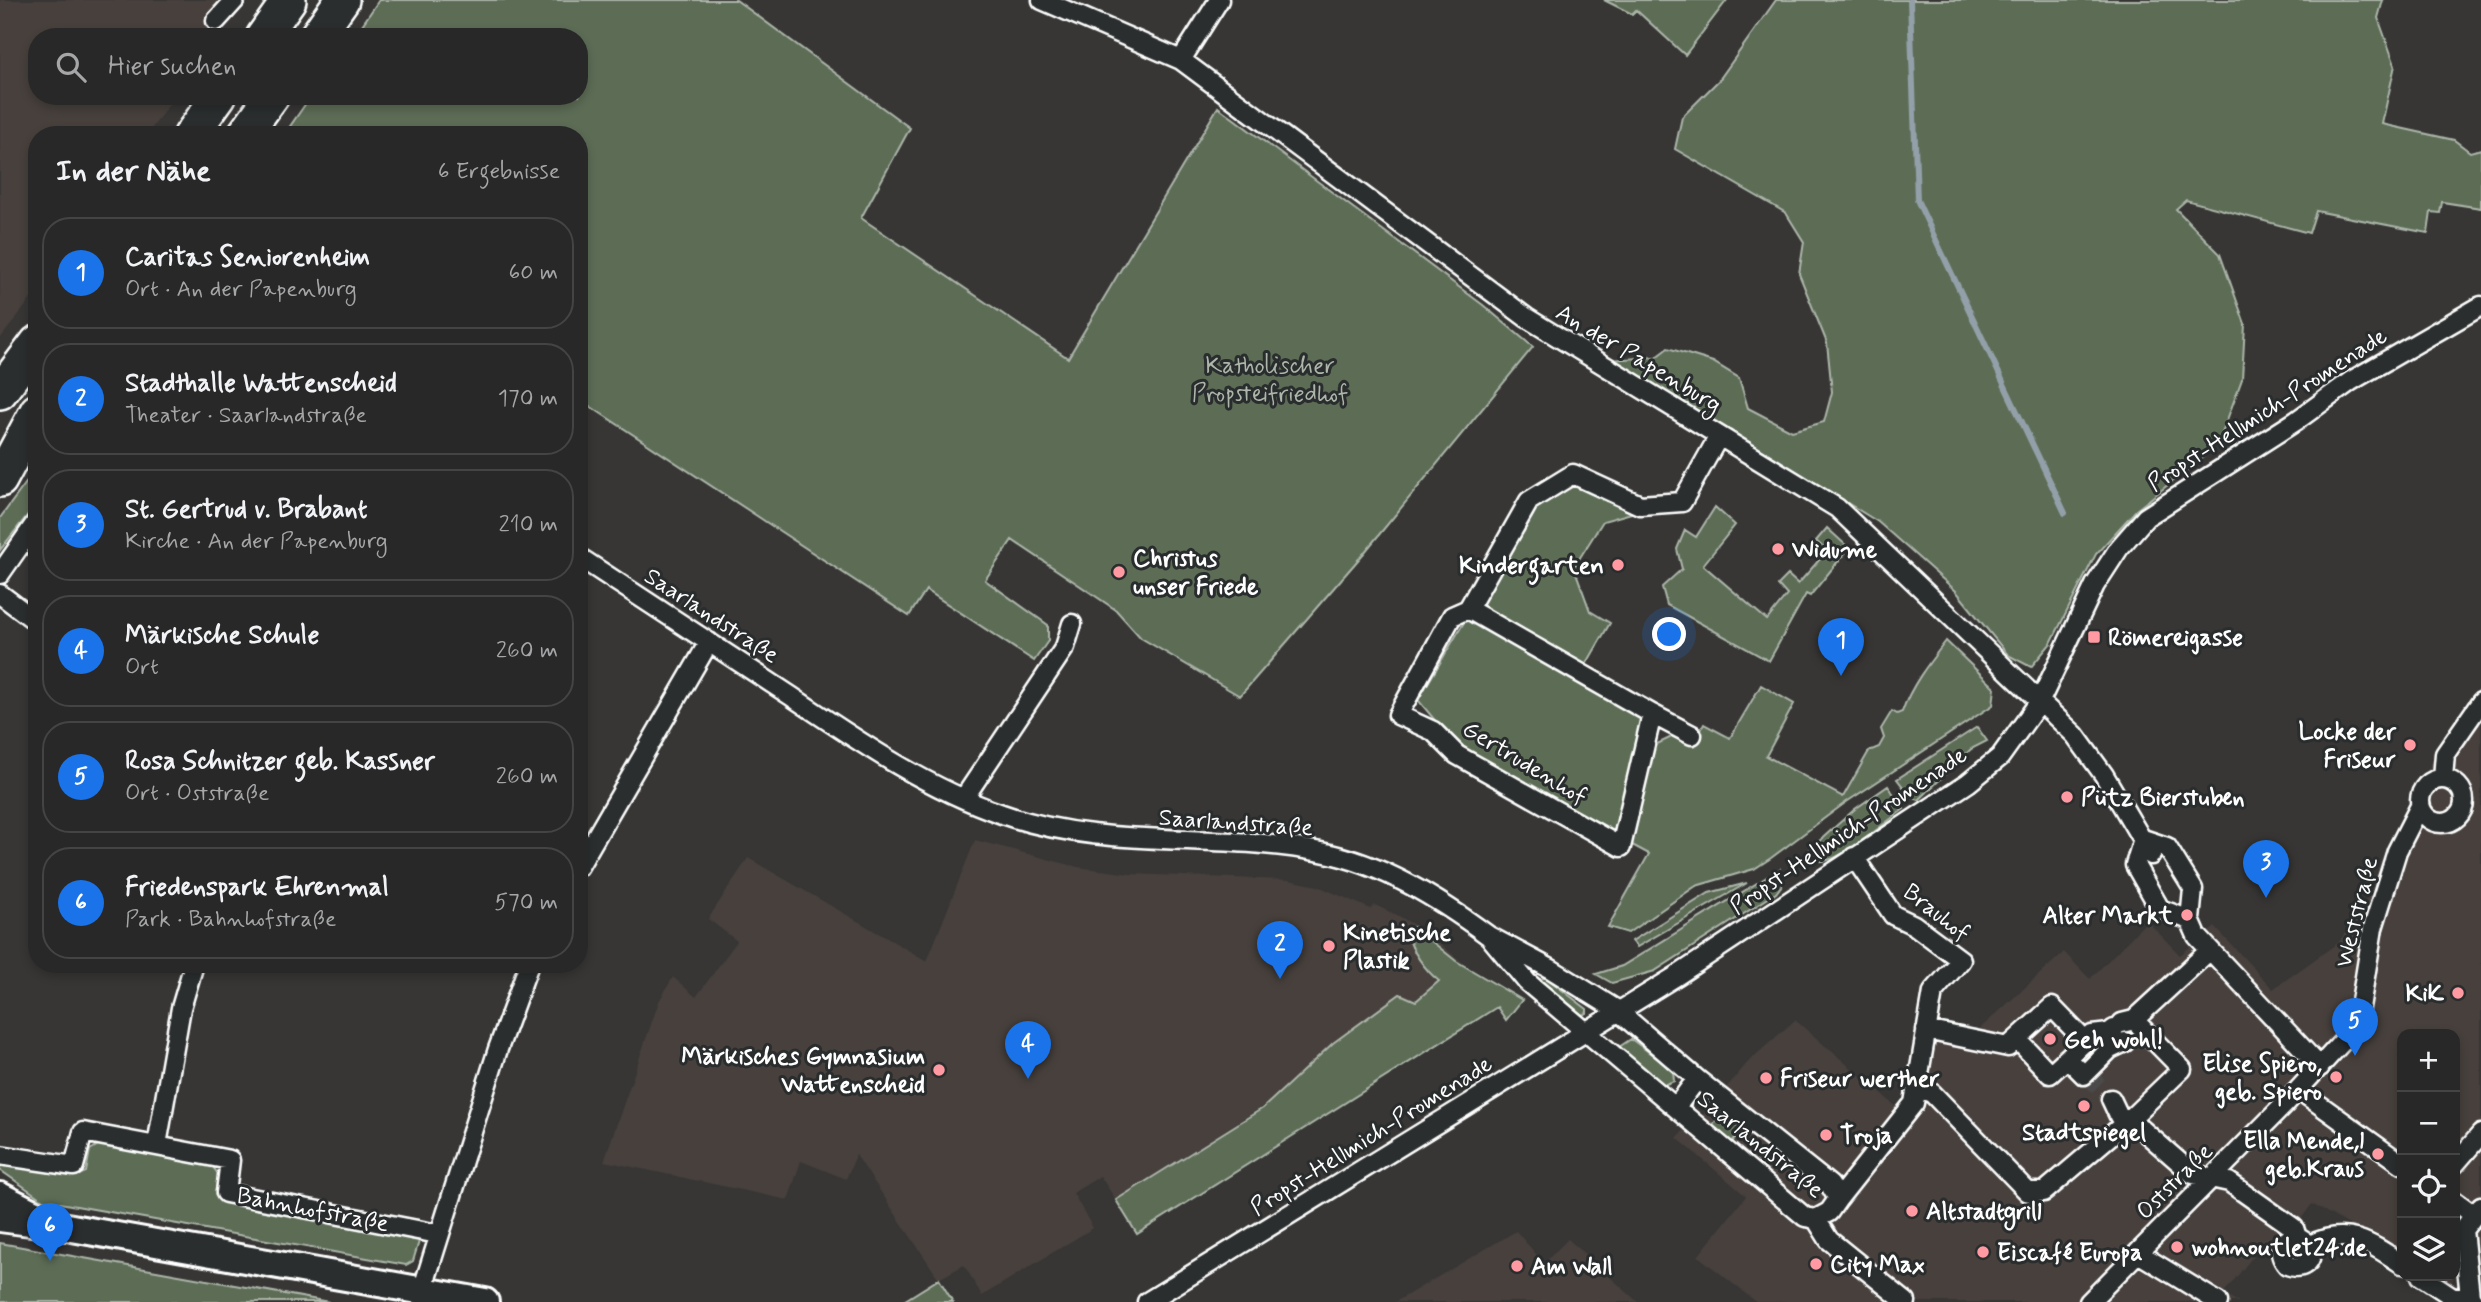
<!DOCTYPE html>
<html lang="de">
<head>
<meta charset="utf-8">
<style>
	:root { --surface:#292828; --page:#353434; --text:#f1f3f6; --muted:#a5a6a8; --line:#454445; --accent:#1a73e8 }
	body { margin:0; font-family:Mynerve,sans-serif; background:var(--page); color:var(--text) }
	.controls { position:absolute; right:21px; bottom:21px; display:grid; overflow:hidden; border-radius:14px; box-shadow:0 4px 10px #0003 }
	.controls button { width:63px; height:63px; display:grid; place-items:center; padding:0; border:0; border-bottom:2px solid var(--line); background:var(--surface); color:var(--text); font:35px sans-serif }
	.you { position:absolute; left:1670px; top:635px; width:24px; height:24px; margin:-18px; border:5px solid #fff; border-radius:50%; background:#1a73e8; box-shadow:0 0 0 10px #1a73e833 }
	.badge { display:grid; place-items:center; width:46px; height:46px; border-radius:50%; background:var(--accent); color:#fff; font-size:23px; font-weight:700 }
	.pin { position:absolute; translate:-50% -58px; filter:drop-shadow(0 2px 4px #0008) }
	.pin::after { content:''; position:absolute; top:37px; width:24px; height:21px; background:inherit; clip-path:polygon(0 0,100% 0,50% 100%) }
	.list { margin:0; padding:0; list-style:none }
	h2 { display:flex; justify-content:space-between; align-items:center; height:91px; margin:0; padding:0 28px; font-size:30px }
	h2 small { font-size:23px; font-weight:400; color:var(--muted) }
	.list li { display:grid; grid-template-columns:46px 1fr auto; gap:21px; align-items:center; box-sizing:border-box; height:112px; margin:0 14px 14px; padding:0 14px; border:2px solid var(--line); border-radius:28px }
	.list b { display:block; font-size:26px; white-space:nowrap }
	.list p { margin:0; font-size:23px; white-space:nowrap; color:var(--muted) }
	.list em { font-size:23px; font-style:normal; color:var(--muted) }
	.icon { flex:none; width:38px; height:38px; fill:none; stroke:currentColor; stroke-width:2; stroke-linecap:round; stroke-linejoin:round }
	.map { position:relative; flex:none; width:2481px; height:1302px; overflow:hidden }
	.search { position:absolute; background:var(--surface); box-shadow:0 4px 10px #0003; left:28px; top:28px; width:560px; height:77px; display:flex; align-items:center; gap:18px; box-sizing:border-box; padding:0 24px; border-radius:28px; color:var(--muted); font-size:26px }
	.panel { position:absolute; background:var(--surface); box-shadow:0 4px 10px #0003; left:28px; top:126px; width:560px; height:847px; border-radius:28px }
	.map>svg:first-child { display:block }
</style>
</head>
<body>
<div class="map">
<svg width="2481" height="1302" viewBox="0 0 2481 1302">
	<rect width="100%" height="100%" fill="#373635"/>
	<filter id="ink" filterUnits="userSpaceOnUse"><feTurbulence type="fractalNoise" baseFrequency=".0143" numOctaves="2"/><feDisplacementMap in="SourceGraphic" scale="14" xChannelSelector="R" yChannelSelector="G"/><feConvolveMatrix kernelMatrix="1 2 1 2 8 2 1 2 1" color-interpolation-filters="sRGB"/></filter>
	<g filter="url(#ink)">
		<path fill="#46403d" d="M0 0H250L218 37H37V96H175L147 135H37V291L0 339Z
			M2481 724V1269L2473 1265 2460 1269 2449 1285 2434 1276H2455V1034H2402V1255L2312 1204 2301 1219 2255 1254 2223 1294 2239 1302H1756L1698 1256 1746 1196 1677 1138 1684 1130 1689 1131 1749 1061 1795 1020 1897 1107 1906 1097 1921 1022 1974 1034 2064 952 2090 979 2147 921 2180 955 2215 927 2273 989 2339 942 2377 883 2414 793 2439 750 2454 758 2475 726Z
			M975 840 1078 867 1131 874 1289 880 1318 886 1371 909 1375 905 1399 916 1426 932 1463 963 1393 1023 1116 1200 1100 1176 1073 1193 1093 1228 982 1296 964 1265 939 1279 856 1155 846 1179 801 1161 788 1200 604 1161 659 1001 673 977 696 997 737 941 708 919 748 858 927 961Z
			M1516 1231 1544 1263 1568 1239 1638 1302H1395Z"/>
		<path fill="#5b6c55" stroke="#adb6aa" stroke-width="2" d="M379 0H736L910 128 861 218 1068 358 1218 107 1483 305 1533 347 1364 553 1240 696 1141 638 1116 610 1012 540 985 580 1048 625V641L1034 661 926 590 909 616 579 399V135H284L311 96H579V37H354Z
			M1604 0H1727L1685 55 1636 10 1632 14Z
			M1776 0H2383L2378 18 2395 65 2382 124 2454 140 2470 152 2481 149V208L2442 202 2440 213 2431 212 2428 233 2316 211 2309 233 2186 200 2176 209 2220 254 2245 324 2242 379 2221 436 2201 459 2136 510 2096 554 2051 643 2031 667 2008 655 1956 591 1878 522 1702 413 1607 360 1656 357 1668 348 1713 362 1739 378 1748 408 1792 431 1824 422 1832 392 1827 343 1799 274 1804 242 1786 213 1675 149 1682 117 1719 80Z
			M37 468V503L0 550V518Z
			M1575 483 1635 512 1603 521 1574 567 1590 611 1610 623 1579 677 1642 712 1653 746 1680 733 1695 741 1704 724 1730 738 1761 685 1794 704 1766 756 1843 797 1869 751 1879 747 1884 738 1881 729 1892 711 1897 714 1902 712C1911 686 1928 664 1946 641L1995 688 1993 705 1845 803 1771 858 1754 869 1696 886 1628 933 1608 927 1649 854 1463 754 1418 700 1531 509Z
			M1715 507 1735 525 1703 565 1767 620 1787 595 1778 585 1788 575 1798 584 1827 551 1816 541 1827 528 1849 548 1810 596 1806 594 1769 661 1667 605 1662 587 1682 569 1677 549 1685 530 1696 537Z
			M1977 727 1987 741 1971 749 1919 800 1911 797 1897 779Z
			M1888 786 1904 809C1883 824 1854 850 1831 859 1821 863 1812 861 1807 852L1855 809Z
			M1780 869 1782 885 1776 893 1655 971 1612 983 1596 974 1622 966Z
			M1747 883 1637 947 1632 941 1709 893Z
			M1414 927 1456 961 1522 1000 1506 1020 1497 1007 1137 1234 1116 1200 1263 1108 1333 1043 1400 994 1416 1001 1439 981C1426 971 1410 950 1407 931Z
			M1545 977 1587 1009V1013L1582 1015 1540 980Z
			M1631 1039 1673 1070 1674 1081 1663 1085 1619 1047Z
			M1724 1112 1743 1129 1731 1143 1712 1126Z
			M100 1144 210 1163 218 1174 215 1195 220 1201 420 1238 413 1261 406 1265 43 1200 0 1170V1162L76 1176 86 1172 90 1150Z
			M0 1243 329 1302H0Z
			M939 1279 953 1302H902Z"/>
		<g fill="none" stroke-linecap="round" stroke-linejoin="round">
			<path stroke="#94a0a9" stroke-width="6" d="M1910 0 1917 200 2065 513"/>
			<path stroke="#4b4a49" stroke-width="18" stroke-dasharray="18 9" stroke-linecap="butt" d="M2086 1073 2111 1099"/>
			<g stroke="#fff" stroke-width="23">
				<path id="street" d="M1042 0 1181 60 1527 318 1837 508 2075 735 2104 775 2151 855
					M216 21 235 0
					M1181 60 1219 0
					M579 557C650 603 720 650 791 696 858 741 926 788 1002 814 1107 851 1215 831 1321 852 1383 864 1439 899 1489 936
					M0 574 37 521
					M0 594 37 622
					M1468 609 1452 616 1398 715 1433 731 1457 755 1621 847 1652 714 1468 609 1529 501 1573 474 1640 505 1682 502 1719 436
					M1652 714 1692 735
					M2443 778 2445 754 2481 702
					M2420 801a22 22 0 1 1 44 0a22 22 0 1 1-44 0Z
					M964 798 1065 647 1072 624
					M579 866 709 642
					M2190 920 2193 889 2167 847 2143 839 2135 865 2160 909 2190 920 2197 936 2320 1067
					M1489 936 1551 969 1617 1010 1697 1079 1830 1185 1838 1199 1829 1212 1816 1219 1805 1217 1527 982Z
					M2134 1020 2182 1069 2130 1119 2193 1174 2229 1182 2294 1228 2297 1237 2310 1245C2347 1226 2372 1244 2402 1264
					M2122 1023 2134 1020 2210 950
					M1926 1030 2008 1047 2052 1007 2085 1041
					M2017 1039 2050 1074 2092 1035 2109 1033 2114 1029
					M2067 1058 2084 1075 2110 1049 2125 1042
					M1916 1087 1932 1093 2028 1192H2044L2130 1119
					M2299 1090 2402 1164
					M2111 1099 2119 1116 2130 1119
					M1676 1107 1697 1079
					M157 1145 181 1008 194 964
					M0 1155 74 1166 83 1132 230 1160 226 1193 438 1234
					M2455 1164 2481 1134
					M1838 1199 1914 1103 1933 992 1961 960 1914 925 1893 915 1854 857
					M2455 1201 2474 1215
					M1816 1219 1829 1240 1906 1302
					M2297 1237C2281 1239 2276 1253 2287 1265 2303 1271 2315 1261 2310 1245
					M2138 1253 2218 1302
					M2421 1276 2453 1297 2470 1296
					M422 1291 498 1049 529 964
					M1147 1302 1678 975 1968 783 2000 757 2040 701 2095 585 2119 548 2146 517 2296 421 2351 381 2481 306
					M2089 1302 2285 1104 2357 1026 2373 928 2397 851 2420 806
					M2474 1302 2470 1296 2463 1230 2481 1206"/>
			</g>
			<g stroke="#fff" stroke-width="32">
				<path id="secondary" d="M0 1196 37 1215
					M0 1218 61 1226 485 1302"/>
			</g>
			<g stroke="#fff" stroke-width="38">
				<path id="highway" d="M263 37 289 0
					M316 37 342 0
					M191 135 219 96
					M244 135 272 96
					M0 392 37 343
					M0 480 37 411"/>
			</g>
			<use href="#street" stroke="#2a2d2e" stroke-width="18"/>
			<use href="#secondary" stroke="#2a2d2e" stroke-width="26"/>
			<use href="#highway" stroke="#2a2d2e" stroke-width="33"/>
		</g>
	</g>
	<g fill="#ff9aa2" stroke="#2a2d2e" stroke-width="2.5">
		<circle cx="1778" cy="549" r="7"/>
		<circle cx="1618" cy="565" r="7"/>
		<circle cx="1119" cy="572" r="7"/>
		<rect x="2087" y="630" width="14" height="14" rx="3.5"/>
		<circle cx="2410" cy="745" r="7"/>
		<circle cx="2067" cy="797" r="7"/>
		<circle cx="2187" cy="915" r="7"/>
		<circle cx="1329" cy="946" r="7"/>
		<circle cx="2458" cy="993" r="7"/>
		<circle cx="2050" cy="1039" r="7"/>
		<circle cx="939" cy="1070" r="7"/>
		<circle cx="2336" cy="1077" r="7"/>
		<circle cx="1766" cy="1078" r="7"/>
		<circle cx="2084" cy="1106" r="7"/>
		<circle cx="1826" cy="1135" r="7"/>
		<circle cx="2378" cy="1154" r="7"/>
		<circle cx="1912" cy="1211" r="7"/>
		<circle cx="2177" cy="1247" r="7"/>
		<circle cx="1983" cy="1252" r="7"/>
		<circle cx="1816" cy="1264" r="7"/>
		<circle cx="1517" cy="1266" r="7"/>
	</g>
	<g text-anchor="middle" stroke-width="6" stroke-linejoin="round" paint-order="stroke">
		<g font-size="24" fill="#fff" stroke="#2a2d2e">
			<text transform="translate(1639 358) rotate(31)" y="8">An der Papenburg</text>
			<text transform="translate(2267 409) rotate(-33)" y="8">Propst-Hellmich-Promenade</text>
			<text transform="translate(712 615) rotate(33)" y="8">Saarlandstraße</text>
			<text transform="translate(1525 762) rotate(31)" y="8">Gertrudenhof</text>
			<text transform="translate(1236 822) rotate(4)" y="8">Saarlandstraße</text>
			<text transform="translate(1848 830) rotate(-34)" y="8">Propst-Hellmich-Promenade</text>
			<text transform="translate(1937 912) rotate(38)" y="8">Brauhof</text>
			<text transform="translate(2356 912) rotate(-76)" y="8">Weststraße</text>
			<text transform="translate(1371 1135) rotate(-32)" y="8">Propst-Hellmich-Promenade</text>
			<text transform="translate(1761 1144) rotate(39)" y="8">Saarlandstraße</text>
			<text transform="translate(2174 1181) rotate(-45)" y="8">Oststraße</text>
			<text transform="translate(313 1209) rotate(11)" y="8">Bahnhofstraße</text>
		</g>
		<g font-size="24" fill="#adb6aa" stroke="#2a2d2e">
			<text x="1270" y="373">Katholischer<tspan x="1270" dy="28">Propsteifriedhof</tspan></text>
		</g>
		<g font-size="24" font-weight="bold" fill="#fff" stroke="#2a2d2e" text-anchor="start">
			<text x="1792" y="557">Widume</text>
			<text x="1133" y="566">Christus<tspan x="1133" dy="28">unser Friede</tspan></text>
			<text x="1604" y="573" text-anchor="end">Kindergarten</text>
			<text x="2108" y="645">Römereigasse</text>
			<text x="2396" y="739" text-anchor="end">Locke der<tspan x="2396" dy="28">Friseur</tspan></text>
			<text x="2081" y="805">Pütz Bierstuben</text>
			<text x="2173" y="923" text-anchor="end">Alter Markt</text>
			<text x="1343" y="940">Kinetische<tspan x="1343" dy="28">Plastik</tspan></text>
			<text x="2444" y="1001" text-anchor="end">KiK</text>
			<text x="2064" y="1047">Geh wohl!</text>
			<text x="925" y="1064" text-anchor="end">Märkisches Gymnasium<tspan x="925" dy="28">Wattenscheid</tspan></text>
			<text x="2322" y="1071" text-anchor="end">Elise Spiero,<tspan x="2322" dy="28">geb. Spiero</tspan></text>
			<text x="1780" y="1086">Friseur werther</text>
			<text x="2084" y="1140" text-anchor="middle">Stadtspiegel</text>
			<text x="1840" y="1143">Troja</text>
			<text x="2364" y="1148" text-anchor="end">Ella Mende,l<tspan x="2364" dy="28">geb.Kraus</tspan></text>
			<text x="1926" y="1219">Altstadtgrill</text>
			<text x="2191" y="1255">wohnoutlet24.de</text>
			<text x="1997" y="1260">Eiscafé Europa</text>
			<text x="1830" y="1272">City Max</text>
			<text x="1531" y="1274">Am Wall</text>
		</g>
	</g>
</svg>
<div class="controls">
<button>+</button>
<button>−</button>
<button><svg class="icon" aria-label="locate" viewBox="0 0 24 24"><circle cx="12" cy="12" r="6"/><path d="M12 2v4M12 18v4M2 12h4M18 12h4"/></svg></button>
<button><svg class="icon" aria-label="layers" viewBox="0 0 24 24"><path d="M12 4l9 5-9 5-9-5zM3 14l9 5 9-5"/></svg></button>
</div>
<div class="you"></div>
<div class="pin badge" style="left:1841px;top:676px">1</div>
<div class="pin badge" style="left:1280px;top:979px">2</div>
<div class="pin badge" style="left:2266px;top:898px">3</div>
<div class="pin badge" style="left:1028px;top:1079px">4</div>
<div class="pin badge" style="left:2355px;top:1056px">5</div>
<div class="pin badge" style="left:50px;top:1261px">6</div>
<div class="search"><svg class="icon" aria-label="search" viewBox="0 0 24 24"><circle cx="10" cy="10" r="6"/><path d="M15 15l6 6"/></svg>Hier suchen</div>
<section class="panel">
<h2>In der Nähe<small>6 Ergebnisse</small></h2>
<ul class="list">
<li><span class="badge">1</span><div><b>Caritas Seniorenheim</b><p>Ort · An der Papenburg</p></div><em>60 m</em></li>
<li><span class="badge">2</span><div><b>Stadthalle Wattenscheid</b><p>Theater · Saarlandstraße</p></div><em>170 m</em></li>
<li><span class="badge">3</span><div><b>St. Gertrud v. Brabant</b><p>Kirche · An der Papenburg</p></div><em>210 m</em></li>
<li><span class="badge">4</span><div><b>Märkische Schule</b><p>Ort</p></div><em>260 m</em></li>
<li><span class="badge">5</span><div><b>Rosa Schnitzer geb. Kassner</b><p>Ort · Oststraße</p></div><em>260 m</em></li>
<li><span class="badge">6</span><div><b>Friedenspark Ehrenmal</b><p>Park · Bahnhofstraße</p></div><em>570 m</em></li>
</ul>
</section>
</div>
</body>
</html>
